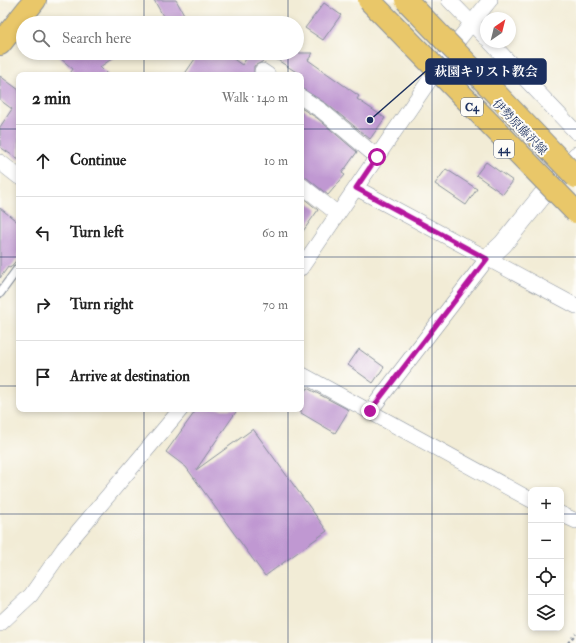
<!DOCTYPE html>
<html lang="en">
<head>
<meta charset="utf-8">
<style>
	:root { --surface:#fff; --page:#f2f2f2; --text:#222; --muted:#767676; --line:#e0e0e0 }
	body { margin:0; font-family:"IM FELL Double Pica","Noto Serif JP",serif; background:var(--page); color:var(--text) }
	.controls { position:absolute; right:12px; bottom:12px; display:grid; overflow:hidden; border-radius:8px; box-shadow:0 2px 6px #0003 }
	.controls button { width:36px; height:36px; display:grid; place-items:center; padding:0; border:0; border-bottom:1px solid var(--line); background:var(--surface); color:var(--text); font:20px sans-serif }
	.compass { position:absolute; left:480px; top:12px; width:36px; height:36px; border-radius:50%; background:var(--surface); box-shadow:0 2px 6px #0003; rotate:35deg }
	.stop { position:absolute; width:12px; height:12px; margin:-9px; border:3px solid #b5179e; border-radius:50%; background:#fff }
	.stop.end { background:#b5179e; border-color:#fff; box-shadow:0 1px 4px #0008 }
	.list { margin:0; padding:0; list-style:none }
	h2 { display:flex; justify-content:space-between; align-items:center; height:52px; margin:0; padding:0 16px; font-size:17px }
	h2 small { font-size:13px; font-weight:400; color:var(--muted) }
	.list li { display:grid; grid-template-columns:26px 1fr auto; gap:12px; align-items:center; box-sizing:border-box; height:72px; padding:0 16px; border-top:1px solid var(--line) }
	.list b { display:block; font-size:15px; white-space:nowrap }
	.list em { font-size:13px; font-style:normal; color:var(--muted) }
	.icon { flex:none; width:22px; height:22px; fill:none; stroke:currentColor; stroke-width:2; stroke-linecap:round; stroke-linejoin:round }
	.map { position:relative; flex:none; width:576px; height:643px; overflow:hidden }
	.search { position:absolute; background:var(--surface); box-shadow:0 2px 6px #0003; left:16px; top:16px; width:288px; height:44px; display:flex; align-items:center; gap:10px; box-sizing:border-box; padding:0 14px; border-radius:22px; color:var(--muted); font-size:15px }
	.panel { position:absolute; background:var(--surface); box-shadow:0 2px 6px #0003; left:16px; top:72px; width:288px; height:340px; border-radius:8px }
	.map>svg:first-child { display:block }
</style>
</head>
<body>
<div class="map">
<svg width="576" height="643" viewBox="0 0 576 643">
	<rect width="100%" height="100%" fill="#fdfcf7"/>
	<filter id="ink" filterUnits="userSpaceOnUse"><feTurbulence type="fractalNoise" baseFrequency=".025" numOctaves="2"/><feDisplacementMap in="SourceGraphic" scale="8" xChannelSelector="R" yChannelSelector="G"/><feConvolveMatrix kernelMatrix="1 2 1 2 8 2 1 2 1" color-interpolation-filters="sRGB"/></filter>
	<filter id="wash" filterUnits="userSpaceOnUse"><feTurbulence type="fractalNoise" baseFrequency=".012" numOctaves="4" result="noise"/><feDisplacementMap in="SourceGraphic" scale="16" xChannelSelector="R" yChannelSelector="G"/><feGaussianBlur stdDeviation="0.9" result="paint"/><feColorMatrix in="noise" values="0 0 0 0 0 0 0 0 0 0 0 0 0 0 0 0 0 1.4 0 .05"/><feComposite in="paint" operator="in"/></filter>
	<g filter="url(#wash)">
		<rect width="100%" height="100%" fill="#f2ecd6"/>
		<g id="blocks">
			<path fill="#c098d2" d="M154 0H176L189 23H167Z
				M324 3 341 15 323 40 305 28Z
				M54 53H120L100 67 108 75H69L73 69Z
				M199 53H225L242 65 250 53H313L308 60 359 96 357 99 385 118 370 139 327 104 301 88V75L268 54 262 62 254 66V75H184Z
				M0 76 19 90V160L0 147V127L12 109 0 100Z
				M301 108 317 118 357 152 342 173 345 175 328 195 307 178 301 176Z
				M486 162 513 181 503 194 476 175Z
				M446 169 477 189 466 205 435 184Z
				M301 196 318 210 301 234Z
				M0 208 19 223V257L10 268 8 267 0 278Z
				M359 349 384 367 373 383 348 365Z
				M307 388 349 410 335 433 301 413V398Z
				M197 409H238L196 470 253 429 327 531 265 576 186 467 166 452Z"/>
		</g>
	</g>
	<g filter="url(#ink)">
		<use href="#blocks" fill-opacity="0" stroke="#868e9a" stroke-width="1"/>
		<g fill="none" stroke-linecap="round" stroke-linejoin="round">
			<g stroke="#868e9a" stroke-width="10">
				<path id="service" d="M0 293 19 267"/>
			</g>
			<g stroke="#868e9a" stroke-width="16">
				<path id="minor" d="M449 0 486 38
					M490 42 576 132
					M262 71 268 75
					M301 97 322 111 377 157
					M0 162 19 177
					M561 170 576 154
					M301 185 338 214
					M356 188 576 306
					M301 268 448 53 490 0
					M301 374 531 500
					M370 411 487 259
					M561 514 576 521
					M0 624 31 595 64 548 181 409"/>
			</g>
			<g stroke="#868e9a" stroke-width="20">
				<path id="tertiary" d="M487 259 503 244 546 191"/>
			</g>
			<g stroke="#868e9a" stroke-width="24">
				<path id="primary" d="M0 44 35 0"/>
			</g>
			<path stroke="#868e9a" stroke-width="2.5" stroke-dasharray="3 3" stroke-linecap="butt" d="M568 643 576 633"/>
			<use href="#service" stroke="#fff" stroke-width="8"/>
			<use href="#minor" stroke="#fff" stroke-width="15"/>
			<use href="#tertiary" stroke="#fff" stroke-width="19"/>
			<use href="#primary" stroke="#e9c769" stroke-width="22"/>
			<g stroke="#868e9a" stroke-width="24" stroke-linecap="butt">
				<path id="motorway-bridge" d="M369 0 576 212
					M406 0 576 177"/>
			</g>
			<use href="#motorway-bridge" stroke="#e9c769" stroke-width="22"/>
		</g>
	</g>
	<g fill="none" stroke-linecap="round" stroke-linejoin="round" filter="url(#ink)">
		<path stroke="#b5179e" stroke-width="5" d="M370 411 487 259 356 188 377 157"/>
	</g>
	<path fill="none" stroke="#1b2f5e" stroke-width="1" stroke-opacity="0.55" d="M144 0V23M288 0V23M432 0V643M144 53V75M288 53V75M0 129H19M301 129H576M0 257H19M301 257H576M0 386H19M301 386H576M144 409V643M288 409V643M0 514H531M561 514H576"/>
	<g text-anchor="middle" stroke-width="4" stroke-linejoin="round" paint-order="stroke">
		<g fill="#fdfcf7" stroke="#5f6c8c" stroke-width="1">
			<rect x="461" y="98" width="22" height="18" rx="3"/>
			<rect x="494" y="140" width="20" height="18" rx="3"/>
		</g>
		<g font-size="11" font-weight="bold" fill="#1b2f5e">
			<text x="472" y="111">C4</text>
			<text x="504" y="153">44</text>
		</g>
		<g font-size="12" fill="#1b2f5e" stroke="#fdfcf7">
			<text transform="translate(520 127) rotate(46)" y="4">伊勢原藤沢線</text>
		</g>
	</g>
	<path fill="none" stroke="#1b2f5e" stroke-width="1.5" d="M370 120L426 71"/>
	<circle fill="#1b2f5e" stroke="#fdfcf7" stroke-width="1.5" cx="370" cy="120" r="4"/>
	<rect fill="#1b2f5e" stroke="#1b2f5e" stroke-width="1.5" x="426" y="59" width="120" height="25" rx="4"/>
	<g font-size="13" text-anchor="middle" font-weight="bold" fill="#fff">
		<text x="486" y="76">萩園キリスト教会</text>
	</g>
</svg>
<div class="controls">
<button>+</button>
<button>−</button>
<button><svg class="icon" aria-label="locate" viewBox="0 0 24 24"><circle cx="12" cy="12" r="6"/><path d="M12 2v4M12 18v4M2 12h4M18 12h4"/></svg></button>
<button><svg class="icon" aria-label="layers" viewBox="0 0 24 24"><path d="M12 4l9 5-9 5-9-5zM3 14l9 5 9-5"/></svg></button>
</div>
<svg class="compass" viewBox="-18 -18 36 36"><path d="M0-13l5 13h-10z" fill="#e53935"/><path d="M0 13l5-13h-10z" fill="#767676"/></svg>
<div class="stop" style="left:377px;top:157px"></div>
<div class="stop end" style="left:370px;top:411px"></div>
<div class="search"><svg class="icon" aria-label="search" viewBox="0 0 24 24"><circle cx="10" cy="10" r="6"/><path d="M15 15l6 6"/></svg>Search here</div>
<section class="panel">
<h2>2 min<small>Walk · 140 m</small></h2>
<ul class="list">
<li><svg class="icon" aria-label="ahead" viewBox="0 0 24 24"><path d="M12 20V5M6 11l6-6 6 6"/></svg><div><b>Continue</b></div><em>10 m</em></li>
<li><svg class="icon" aria-label="left" viewBox="0 0 24 24"><path d="M17 20v-9H6M10 6l-5 5 5 5"/></svg><div><b>Turn left</b></div><em>60 m</em></li>
<li><svg class="icon" aria-label="right" viewBox="0 0 24 24"><path d="M7 20v-9h11M14 6l5 5-5 5"/></svg><div><b>Turn right</b></div><em>70 m</em></li>
<li><svg class="icon" aria-label="arrive" viewBox="0 0 24 24"><path d="M6 21V4h12l-3 4 3 4H6"/></svg><div><b>Arrive at destination</b></div></li>
</ul>
</section>
</div>
</body>
</html>
